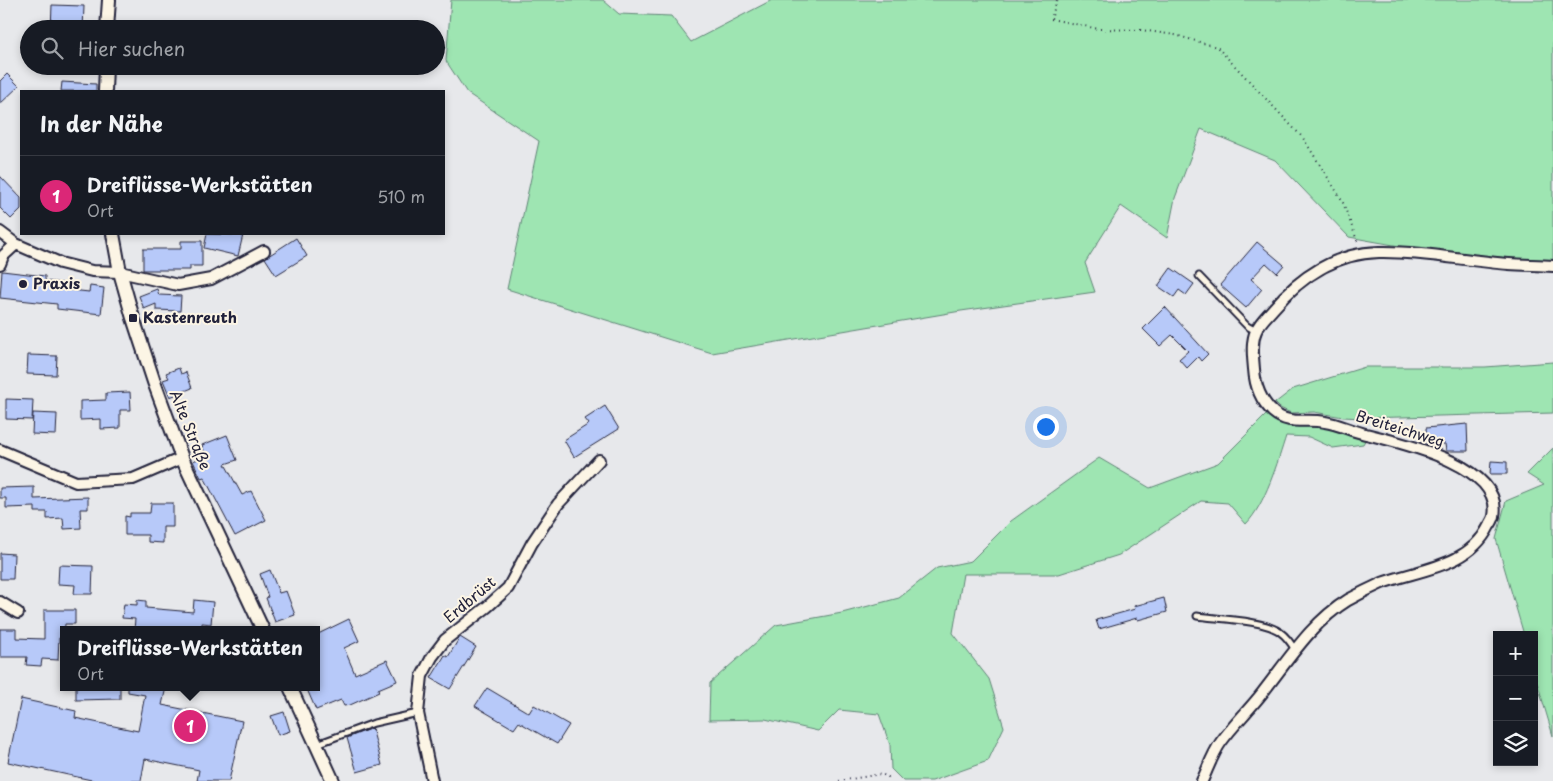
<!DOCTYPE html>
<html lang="de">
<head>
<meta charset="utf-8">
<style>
	:root { --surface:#171b24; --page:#20242c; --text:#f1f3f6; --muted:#9ea1a6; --line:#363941; --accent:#db2777 }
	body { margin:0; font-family:"Playpen Sans",sans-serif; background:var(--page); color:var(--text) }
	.controls { position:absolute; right:15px; bottom:15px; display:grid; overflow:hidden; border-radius:0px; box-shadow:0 2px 8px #0003 }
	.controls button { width:45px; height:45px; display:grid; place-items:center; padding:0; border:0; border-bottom:1px solid var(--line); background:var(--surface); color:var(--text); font:25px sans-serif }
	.you { position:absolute; left:1045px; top:426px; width:18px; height:18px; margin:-12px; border:4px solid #fff; border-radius:50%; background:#1a73e8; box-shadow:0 0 0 8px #1a73e833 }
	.badge { display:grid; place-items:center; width:32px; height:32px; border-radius:50%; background:var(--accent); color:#fff; font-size:16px; font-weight:700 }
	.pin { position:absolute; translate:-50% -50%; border:2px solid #fff; box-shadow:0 1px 5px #0006 }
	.popup { position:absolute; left:60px; top:626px; width:260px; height:65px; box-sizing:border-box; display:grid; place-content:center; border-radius:0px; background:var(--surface); filter:drop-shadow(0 1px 4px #0005); font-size:16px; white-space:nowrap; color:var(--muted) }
	.popup b { font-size:19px; color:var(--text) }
	.popup::after { content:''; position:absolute; left:50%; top:100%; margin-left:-10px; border:10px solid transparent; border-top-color:var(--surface) }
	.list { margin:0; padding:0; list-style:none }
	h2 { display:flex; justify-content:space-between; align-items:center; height:65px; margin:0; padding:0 20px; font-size:21px }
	h2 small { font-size:16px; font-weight:400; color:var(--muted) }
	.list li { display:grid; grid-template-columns:32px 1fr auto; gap:15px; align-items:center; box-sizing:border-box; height:80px; padding:0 20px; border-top:1px solid var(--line) }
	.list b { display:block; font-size:19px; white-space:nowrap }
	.list p { margin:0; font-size:16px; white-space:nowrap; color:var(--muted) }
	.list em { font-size:16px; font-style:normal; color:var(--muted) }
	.icon { flex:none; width:28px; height:28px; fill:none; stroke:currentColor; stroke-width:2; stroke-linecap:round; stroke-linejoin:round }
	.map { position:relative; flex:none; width:1553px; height:781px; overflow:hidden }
	.search { position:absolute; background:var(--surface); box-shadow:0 2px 8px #0003; left:20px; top:20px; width:425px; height:55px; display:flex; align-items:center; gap:12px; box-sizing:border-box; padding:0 18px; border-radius:28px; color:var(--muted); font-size:19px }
	.panel { position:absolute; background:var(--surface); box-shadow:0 2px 8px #0003; left:20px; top:90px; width:425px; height:145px; border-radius:0px }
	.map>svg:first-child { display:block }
</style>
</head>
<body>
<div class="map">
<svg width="1553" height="781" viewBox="0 0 1553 781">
	<rect width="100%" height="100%" fill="#e7e8eb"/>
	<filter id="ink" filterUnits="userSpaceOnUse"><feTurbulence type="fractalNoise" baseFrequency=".02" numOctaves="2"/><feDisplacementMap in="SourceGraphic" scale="10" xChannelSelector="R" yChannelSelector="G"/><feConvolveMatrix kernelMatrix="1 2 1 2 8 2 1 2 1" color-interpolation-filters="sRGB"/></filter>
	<g filter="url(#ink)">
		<path fill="#9ee5b2" stroke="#608476" d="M451 0H603L619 14 671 16 691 42 772 0H1553V263L1405 247 1349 237 1275 160 1201 129 1175 198 1167 238 1121 206 1085 263 1095 292 961 311 712 353 507 289 539 141 467 93 446 61Z
			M1553 362V413L1362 418 1343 417 1314 412 1291 413 1280 408 1275 403 1293 389 1365 367H1485Z
			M1268 413 1321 424 1367 437 1363 444 1333 448 1309 437 1286 436C1278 461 1265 505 1246 524L1228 503 1201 501 1119 555 1059 574H963L953 633 989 679 1004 727 988 761 932 781H903L891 769 890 745 879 714 839 710 818 731 765 719 709 720 710 683 776 625 842 613 899 598 937 568 971 561 1011 521 1099 458 1150 488 1218 463Z
			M1553 448V736L1534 672V635H1524L1496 539 1506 501 1544 485 1527 474Z"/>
		<path fill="#b7c9f9" stroke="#22223b" d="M52 5 84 6 83 29H51Z
			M7 74 19 86 0 104V81Z
			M62 82 96 84V91H61Z
			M0 176 21 198V209L11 219 0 208Z
			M207 234 243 235 238 256 204 248Z
			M296 238 307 256 276 275 265 258Z
			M181 241H202V266H190V270H143V249H181Z
			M1257 242 1284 265 1277 273 1266 263 1251 279 1262 289 1246 308 1220 285Z
			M1171 268 1194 284 1186 295 1179 290 1174 297 1158 286Z
			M2 271 45 276V281L71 284V290L89 292 90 286 104 288 101 314 57 309V304L0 298Z
			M157 289 159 295 181 296 180 311 156 310V304L144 309 139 296Z
			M1165 307 1208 354 1201 361 1198 357 1187 368 1179 359 1188 351 1172 335 1160 346 1143 329Z
			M28 355 57 356 56 375 27 374Z
			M179 368 181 374 186 372 192 388 170 397 163 380 169 378 166 373Z
			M130 392 131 410H120V428L101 429V419L80 420V401L106 400V393Z
			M6 399 33 400 32 420 6 419Z
			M605 406 619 429 574 457 564 440 589 424 585 419Z
			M33 413 57 414 56 435 32 434Z
			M1467 424 1468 451H1446L1445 444H1427L1426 428Z
			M227 435 237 460 225 464 242 495 251 491 266 520 235 536 204 477 201 478 193 461 206 456 202 445Z
			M1491 461 1507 462V474H1490Z
			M34 487V499L88 497V509H80L81 528 64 529 63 518 47 519V512H35V507L6 508V498H0V488Z
			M151 503H173V527H163V543L148 542V535H125V516L130 517V513H150Z
			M0 553 14 554 13 579H0Z
			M59 565 93 566 92 594H74L75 585 58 584Z
			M270 570 279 593 286 591 295 615 275 622 266 598 268 597 260 574Z
			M1164 598 1167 612 1138 620 1137 618 1099 629 1096 620 1135 609 1134 606Z
			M137 600 146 601V608L193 612 194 600 213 602 211 624 202 623V630H134L135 619 122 618 124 604 137 605Z
			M44 610H75V624H65L64 638H59L58 660 42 659 41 666 26 665 27 657H0V629H16V638L44 639Z
			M349 619 359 641 344 648 355 674 387 660 397 681 378 689 379 692 350 705 344 706 341 700 316 710 306 687H316V635Z
			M460 637 476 647 450 689 431 678 445 655 448 657Z
			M76 687H120V699L76 700Z
			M128 687H166L162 705 242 721 229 781H197L199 770 145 759 141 781H96L8 762 21 699 76 711 75 718 138 731 145 695 128 692Z
			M487 688 529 713 534 705 569 725 557 744 519 722 514 729 475 706Z
			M284 712 290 731 278 735 271 716Z
			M372 728 382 765 357 772 347 738Z"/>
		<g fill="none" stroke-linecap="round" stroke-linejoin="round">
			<g stroke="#22223b" stroke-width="9">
				<path id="service" d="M1199 276 1247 326 1256 331
					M1197 616C1218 619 1264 620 1280 632 1287 637 1291 643 1295 650
					M317 744 374 723 418 713"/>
			</g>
			<g stroke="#22223b" stroke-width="14">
				<path id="minor" d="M0 232 16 244 60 263 92 271 120 272 178 285 211 279 264 251
					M0 264 3 256 16 244
					M0 450 76 482 133 479 182 458
					M0 602 18 613
					M432 781 418 713 422 676 432 657 445 640 487 607 508 588 532 543 558 504 599 460
					M1202 781C1208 768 1213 753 1221 742 1234 724 1250 709 1263 692 1289 659 1312 622 1348 600 1359 594 1371 588 1382 583 1420 569 1469 567 1489 526 1490 525 1494 518 1494 516 1504 464 1397 442 1362 433 1350 430 1338 424 1325 422 1307 418 1289 426 1273 412 1261 401 1255 385 1254 369 1253 357 1251 342 1256 331 1259 323 1267 316 1273 309 1300 277 1336 253 1379 252 1423 251 1466 261 1509 264 1524 265 1539 265 1553 266"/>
			</g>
			<g stroke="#22223b" stroke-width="16">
				<path id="tertiary" d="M107 29 109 0
					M105 91 106 66
					M113 234 120 272 133 318 154 382 182 458 263 630
					M290 687 333 781"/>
			</g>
			<path stroke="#22223b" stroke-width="2" stroke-dasharray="1 4" stroke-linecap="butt" d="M1057 0 1051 19 1099 29 1141 30 1175 35 1217 47 1303 138 1342 200 1358 243
				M839 781 881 774 888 777 889 781"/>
			<use href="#service" stroke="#fcf5e5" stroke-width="5"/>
			<use href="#minor" stroke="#fcf5e5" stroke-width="10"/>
			<use href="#tertiary" stroke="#fcf5e5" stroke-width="12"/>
		</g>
	</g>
	<g fill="#22223b" stroke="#fcf5e5" stroke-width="2">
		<circle cx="23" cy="284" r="5"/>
		<rect x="128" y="313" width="10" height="10" rx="2.5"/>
	</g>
	<g text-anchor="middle" stroke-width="4" stroke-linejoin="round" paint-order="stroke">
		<g font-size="15" font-weight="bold" fill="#22223b" stroke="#fcf5e5" text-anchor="start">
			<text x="33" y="289">Praxis</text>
			<text x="143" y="323">Kastenreuth</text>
		</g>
		<g font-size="15" fill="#22223b" stroke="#fcf5e5">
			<text transform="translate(1400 429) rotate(17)" y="5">Breiteichweg</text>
			<text transform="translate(190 430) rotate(68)" y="5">Alte Straße</text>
			<text transform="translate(470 600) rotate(-40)" y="5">Erdbrüst</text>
		</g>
	</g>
</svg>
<div class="controls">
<button>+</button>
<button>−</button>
<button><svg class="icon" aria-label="layers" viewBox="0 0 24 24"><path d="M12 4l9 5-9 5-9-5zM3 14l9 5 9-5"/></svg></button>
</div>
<div class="you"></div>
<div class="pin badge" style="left:190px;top:726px">1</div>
<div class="popup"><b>Dreiflüsse-Werkstätten</b>Ort</div>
<div class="search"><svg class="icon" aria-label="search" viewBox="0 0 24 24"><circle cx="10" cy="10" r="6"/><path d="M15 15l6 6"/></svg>Hier suchen</div>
<section class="panel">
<h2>In der Nähe<small></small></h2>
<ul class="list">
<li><span class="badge">1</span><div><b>Dreiflüsse-Werkstätten</b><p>Ort</p></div><em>510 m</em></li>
</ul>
</section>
</div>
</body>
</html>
